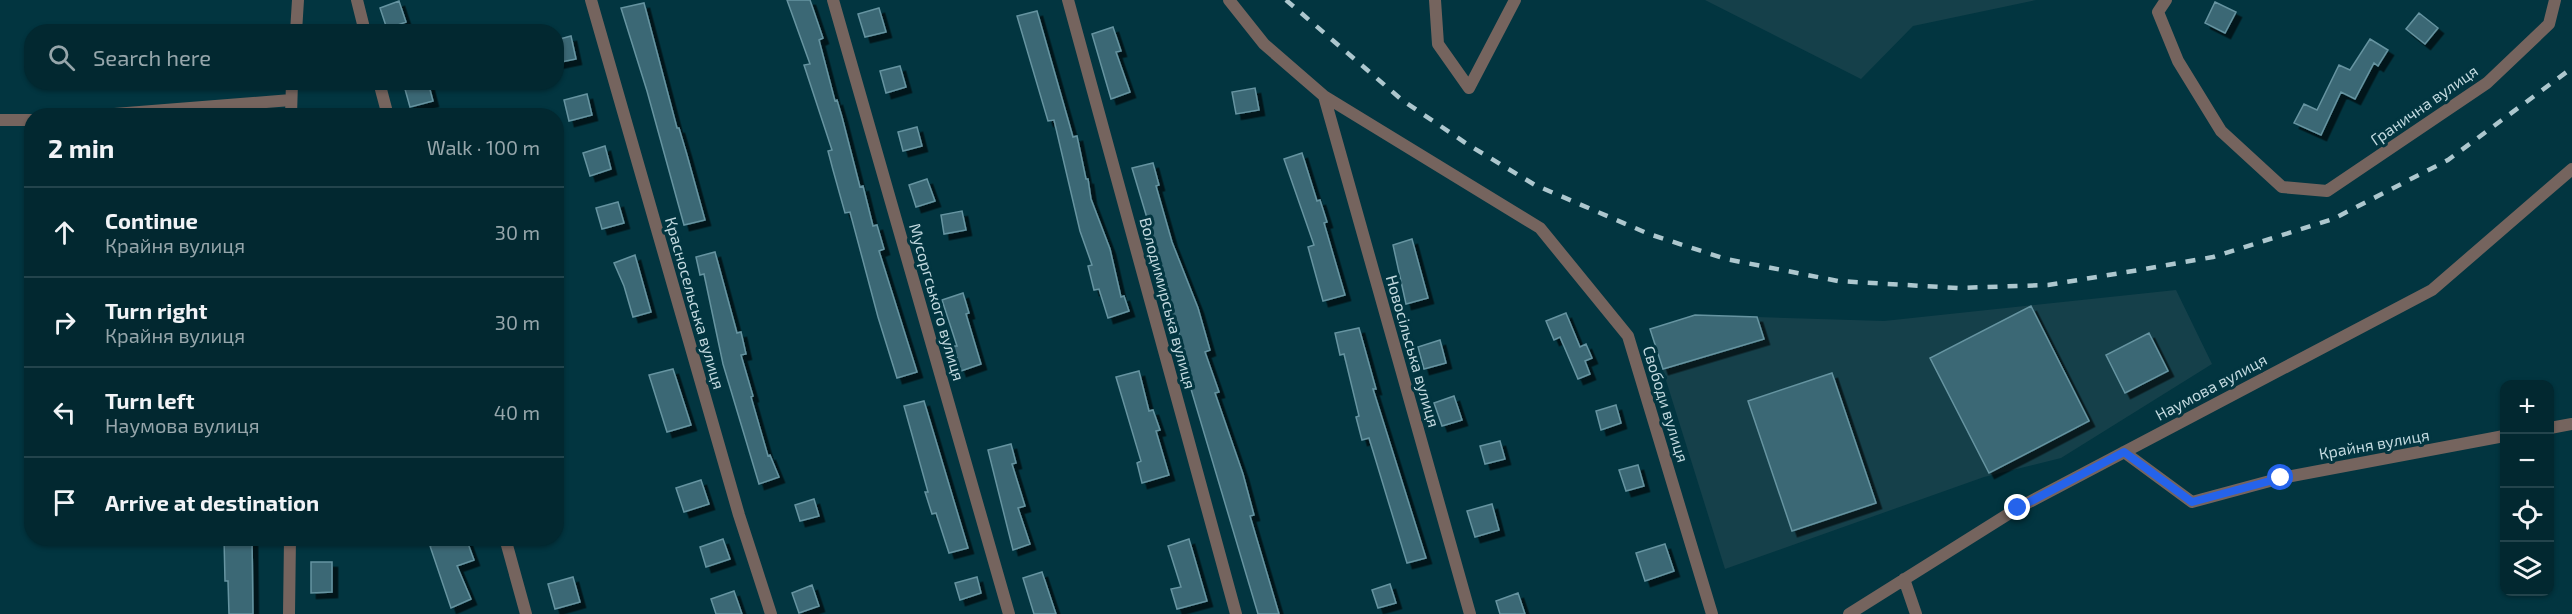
<!DOCTYPE html>
<html lang="en">
<head>
<meta charset="utf-8">
<style>
	:root { --surface:#022830; --page:#10343c; --text:#f1f3f6; --muted:#96a6ab; --line:#23444c }
	body { margin:0; font-family:"Exo 2",sans-serif; background:var(--page); color:var(--text) }
	.controls { position:absolute; right:18px; bottom:18px; display:grid; overflow:hidden; border-radius:12px; box-shadow:0 2px 4px #0004 }
	.controls button { width:54px; height:54px; display:grid; place-items:center; padding:0; border:0; border-bottom:2px solid var(--line); background:var(--surface); color:var(--text); font:30px sans-serif }
	.stop { position:absolute; width:18px; height:18px; margin:-14px; border:4px solid #2563eb; border-radius:50%; background:#fff }
	.stop.end { background:#2563eb; border-color:#fff; box-shadow:0 2px 6px #0008 }
	.list { margin:0; padding:0; list-style:none }
	h2 { display:flex; justify-content:space-between; align-items:center; height:78px; margin:0; padding:0 24px; font-size:26px }
	h2 small { font-size:20px; font-weight:400; color:var(--muted) }
	.list li { display:grid; grid-template-columns:39px 1fr auto; gap:18px; align-items:center; box-sizing:border-box; height:90px; padding:0 24px; border-top:2px solid var(--line) }
	.list b { display:block; font-size:22px; white-space:nowrap }
	.list p { margin:0; font-size:20px; white-space:nowrap; color:var(--muted) }
	.list em { font-size:20px; font-style:normal; color:var(--muted) }
	.icon { flex:none; width:33px; height:33px; fill:none; stroke:currentColor; stroke-width:2; stroke-linecap:round; stroke-linejoin:round }
	.map { position:relative; flex:none; width:2572px; height:614px; overflow:hidden }
	.search { position:absolute; background:var(--surface); box-shadow:0 2px 4px #0004; left:24px; top:24px; width:540px; height:66px; display:flex; align-items:center; gap:15px; box-sizing:border-box; padding:0 21px; border-radius:24px; color:var(--muted); font-size:22px }
	.panel { position:absolute; background:var(--surface); box-shadow:0 2px 4px #0004; left:24px; top:108px; width:540px; height:438px; border-radius:24px }
	.map>svg:first-child { display:block }
</style>
</head>
<body>
<div class="map">
<svg width="2572" height="614" viewBox="0 0 2572 614">
	<defs>
		<filter id="shadow"><feDropShadow dx="5.5" dy="5.5" stdDeviation="0" flood-color="#0009"/></filter>
	</defs>
	<rect width="100%" height="100%" fill="#023540"/>
	<path fill="#15404a" d="M1705 0H2036L1913 26 1861 79Z
		M2176 290 2212 364 2061 458 1984 477 1725 569 1650 329 1695 315 1884 321Z"/>
	<path fill="#3b6874" stroke="#6694a1" stroke-width="1.5" filter="url(#shadow)" d="M787 0H810L823 38 819 40 835 101 837 100 842 117 860 187 863 186 873 226 877 225 884 249 879 251 917 372 897 378 878 317 850 212 845 213 833 170 828 151 832 150 804 65 810 64Z
		M399 1 406 22 387 29 380 8Z
		M2215 2 2236 12 2225 33 2205 23Z
		M644 3 677 128H679L687 155 705 220 684 225 647 91 621 8Z
		M879 8 886 32 865 37 858 14Z
		M1037 11 1073 137 1077 136 1086 179H1088L1091 199 1110 249 1121 297 1124 296 1129 311 1108 318 1099 289 1094 290 1088 266 1092 265 1080 231 1054 120 1048 121 1017 16Z
		M2419 13 2438 28 2425 44 2406 29Z
		M1113 27 1121 51 1116 52 1130 92 1111 99 1092 34Z
		M571 36 576 59 556 63V40Z
		M2370 39 2388 50 2378 66 2374 63 2355 99 2341 92 2321 135 2294 123 2304 104 2317 110 2339 65 2350 70Z
		M900 66 906 87 886 93 880 71Z
		M403 82H428L433 101 410 107Z
		M1255 88 1259 110 1236 114 1232 92Z
		M587 94 592 115 569 121 564 100Z
		M917 127 922 146 903 151 898 132Z
		M605 146 611 169 590 176 583 153Z
		M1302 153 1317 201 1320 200 1327 222 1324 223 1345 295 1323 301 1308 247 1314 245 1284 159Z
		M1153 163 1159 185 1156 186 1172 242 1198 308 1210 350 1205 352 1219 392 1215 393 1243 474 1254 515 1250 516 1279 614H1258L1188 379H1191L1178 336H1180L1165 297 1168 296 1152 249 1156 248 1132 168Z
		M927 179 935 201 916 207 909 185Z
		M618 202 624 223 602 229 596 208Z
		M962 211 966 230 944 234 941 215Z
		M1412 239 1428 298 1406 304 1393 245Z
		M715 252 737 333 741 332 746 354 741 355 753 396 751 397 768 456 770 455 779 477 759 484 723 364 704 274 700 275 696 257Z
		M635 255 651 312 633 317 624 286 614 263Z
		M963 293 969 313 966 314 981 364 961 371 953 346H957L942 300Z
		M2031 306 2089 421 1989 473 1930 358Z
		M1566 313 1580 347 1586 344 1592 358 1585 361 1590 374 1578 379 1560 337 1554 340 1546 321Z
		M1695 315 1757 317 1764 339 1663 369 1650 329Z
		M1359 328 1376 389H1373L1426 558 1407 563 1369 438 1362 440 1356 417 1359 416 1344 354 1340 355 1335 333Z
		M2149 333 2168 371 2125 393 2106 355Z
		M1440 340 1446 363 1424 369 1418 347Z
		M673 369 691 425 667 432 649 375Z
		M1139 371 1149 411 1153 410 1160 430 1156 431 1169 475 1142 483 1137 463 1141 461 1116 377Z
		M1832 373 1876 503 1792 531 1748 401Z
		M1454 396 1462 420 1442 426 1434 403Z
		M924 401 968 548 949 553 936 513 932 514 925 492H928L904 406Z
		M1616 405 1621 423 1601 430 1596 411Z
		M1500 441 1505 459 1485 464 1480 446Z
		M1011 444 1016 463 1012 464 1025 506 1018 508 1030 544 1013 550 988 450Z
		M1638 465 1644 486 1626 491 1619 470Z
		M701 480 709 504 684 512 676 488Z
		M814 499 819 516 800 521 795 505Z
		M1492 504 1499 530 1475 537 1467 511Z
		M224 538H252L253 614H229L228 581H225Z
		M449 538H466L474 560 457 566 471 599 451 608 430 546Z
		M723 539 730 559 706 567 700 547Z
		M1189 539 1207 601 1177 609 1171 589 1181 587 1168 546Z
		M1665 544 1674 571 1645 581 1636 553Z
		M311 562H332V592L311 593Z
		M1042 572 1056 614H1034L1023 578Z
		M573 577 580 602 555 609 548 584Z
		M977 577 981 593 960 600 955 583Z
		M1390 584 1396 603 1378 608 1372 590Z
		M812 585 819 606 799 613 792 593Z
		M734 591 742 614H716L711 599Z
		M1518 593 1525 614H1500L1496 601Z"/>
	<g fill="none" stroke-linecap="round" stroke-linejoin="round">
		<path stroke="#75645e" stroke-width="12" d="M357 0 365 32
			M591 0 739 515 771 614
			M833 0 1009 614
			M1068 0 1236 614
			M1229 0 1264 44 1324 96 1540 228 1628 336 1712 614
			M1435 0 1438 44 1469 88 1515 0
			M2166 0 2158 12 2178 61 2221 131 2282 187 2327 191 2487 83 2549 24 2555 0
			M296 32 298 0
			M379 82 388 116
			M1324 96 1470 614
			M89 116 291 100
			M291 116 292 82
			M0 120H32
			M2550 428 2572 424
			M2124 452 2192 502 2281 478 2504 436
			M505 538 526 614
			M1904 579 1916 614
			M289 614 290 538
			M1849 614 2018 508 2432 290 2572 169"/>
		<path stroke="#adc7ce" stroke-width="4.5" stroke-dasharray="10 10" stroke-linecap="butt" d="M1286 0 1402 100 1467 144 1535 185 1649 234 1726 259 1838 281 1958 288 2048 285 2139 270 2213 257 2333 219 2448 160 2572 68"/>
	</g>
	<g fill="none" stroke-linecap="round" stroke-linejoin="round">
		<path stroke="#2563eb" stroke-width="8" d="M2018 508 2124 452 2192 502 2281 478"/>
	</g>
	<g text-anchor="middle" stroke-width="6" stroke-linejoin="round" paint-order="stroke">
		<g font-size="16" fill="#c2d9df" stroke="#023540">
			<text transform="translate(2424 105) rotate(-35)" y="6">Гранична вулиця</text>
			<text transform="translate(937 302) rotate(74)" y="6">Мусоргського вулиця</text>
			<text transform="translate(695 303) rotate(74)" y="6">Красносельська вулиця</text>
			<text transform="translate(1168 303) rotate(75)" y="6">Володимирська вулиця</text>
			<text transform="translate(1413 351) rotate(74)" y="6">Новосільська вулиця</text>
			<text transform="translate(2211 387) rotate(-28)" y="6">Наумова вулиця</text>
			<text transform="translate(1666 404) rotate(73)" y="6">Свободи вулиця</text>
			<text transform="translate(2374 444) rotate(-10)" y="6">Крайня вулиця</text>
		</g>
	</g>
</svg>
<div class="controls">
<button>+</button>
<button>−</button>
<button><svg class="icon" aria-label="locate" viewBox="0 0 24 24"><circle cx="12" cy="12" r="6"/><path d="M12 2v4M12 18v4M2 12h4M18 12h4"/></svg></button>
<button><svg class="icon" aria-label="layers" viewBox="0 0 24 24"><path d="M12 4l9 5-9 5-9-5zM3 14l9 5 9-5"/></svg></button>
</div>
<div class="stop" style="left:2281px;top:478px"></div>
<div class="stop end" style="left:2018px;top:508px"></div>
<div class="search"><svg class="icon" aria-label="search" viewBox="0 0 24 24"><circle cx="10" cy="10" r="6"/><path d="M15 15l6 6"/></svg>Search here</div>
<section class="panel">
<h2>2 min<small>Walk · 100 m</small></h2>
<ul class="list">
<li><svg class="icon" aria-label="ahead" viewBox="0 0 24 24"><path d="M12 20V5M6 11l6-6 6 6"/></svg><div><b>Continue</b><p>Крайня вулиця</p></div><em>30 m</em></li>
<li><svg class="icon" aria-label="right" viewBox="0 0 24 24"><path d="M7 20v-9h11M14 6l5 5-5 5"/></svg><div><b>Turn right</b><p>Крайня вулиця</p></div><em>30 m</em></li>
<li><svg class="icon" aria-label="left" viewBox="0 0 24 24"><path d="M17 20v-9H6M10 6l-5 5 5 5"/></svg><div><b>Turn left</b><p>Наумова вулиця</p></div><em>40 m</em></li>
<li><svg class="icon" aria-label="arrive" viewBox="0 0 24 24"><path d="M6 21V4h12l-3 4 3 4H6"/></svg><div><b>Arrive at destination</b></div></li>
</ul>
</section>
</div>
</body>
</html>
